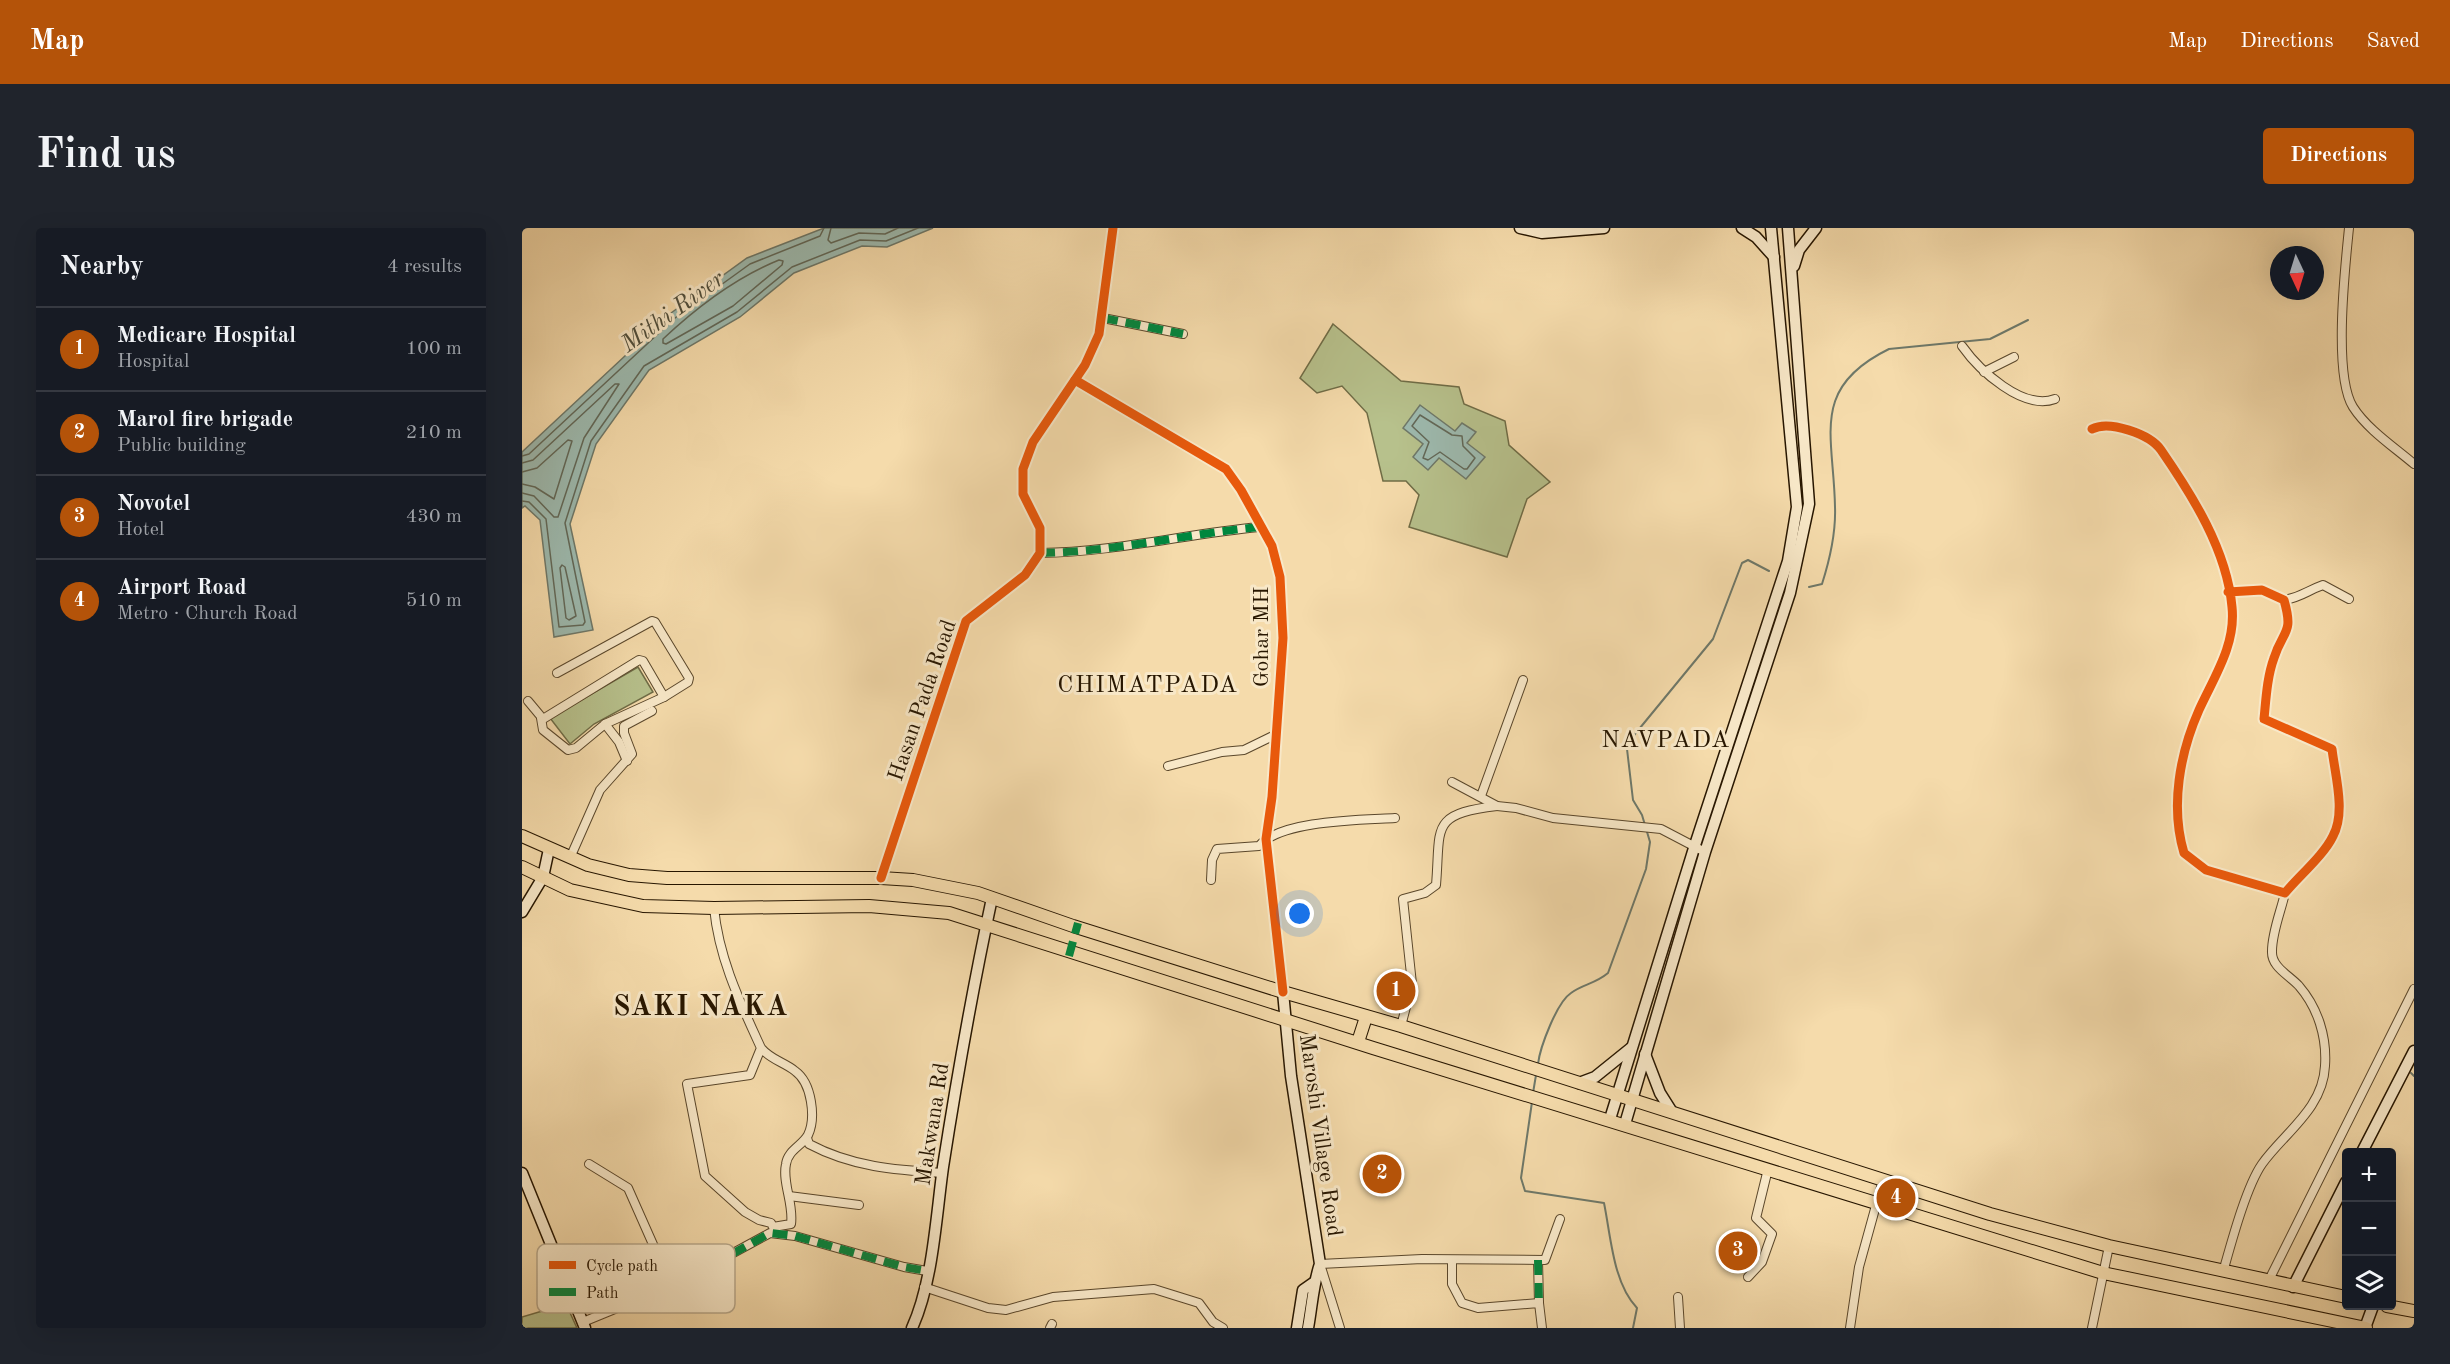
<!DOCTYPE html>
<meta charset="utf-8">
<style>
:root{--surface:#171b24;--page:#20242c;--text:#f1f3f6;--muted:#9ea1a6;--line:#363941;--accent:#b45309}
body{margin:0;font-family:"Old Standard TT",serif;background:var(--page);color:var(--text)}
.controls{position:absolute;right:18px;bottom:18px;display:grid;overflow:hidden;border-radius:6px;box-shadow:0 6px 24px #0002}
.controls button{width:54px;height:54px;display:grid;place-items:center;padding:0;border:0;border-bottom:2px solid var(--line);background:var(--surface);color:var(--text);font:30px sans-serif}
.compass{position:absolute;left:1748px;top:18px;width:54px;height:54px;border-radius:50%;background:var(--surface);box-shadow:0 6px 24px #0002;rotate:176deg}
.you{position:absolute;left:778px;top:686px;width:21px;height:21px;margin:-15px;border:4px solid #fff;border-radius:50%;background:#1a73e8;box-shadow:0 0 0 9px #1a73e833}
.badge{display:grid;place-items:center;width:39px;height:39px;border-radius:50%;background:var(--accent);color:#fff;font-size:20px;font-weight:700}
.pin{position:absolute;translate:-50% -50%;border:3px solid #fff;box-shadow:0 2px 6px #0006}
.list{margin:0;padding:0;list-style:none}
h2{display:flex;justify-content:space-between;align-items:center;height:78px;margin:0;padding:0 24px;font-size:26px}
h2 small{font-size:20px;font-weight:400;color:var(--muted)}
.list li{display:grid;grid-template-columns:39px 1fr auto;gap:18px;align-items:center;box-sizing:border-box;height:84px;padding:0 24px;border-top:2px solid var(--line)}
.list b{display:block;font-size:22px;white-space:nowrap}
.list p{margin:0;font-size:20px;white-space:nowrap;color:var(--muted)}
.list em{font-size:20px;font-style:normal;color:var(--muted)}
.icon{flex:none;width:33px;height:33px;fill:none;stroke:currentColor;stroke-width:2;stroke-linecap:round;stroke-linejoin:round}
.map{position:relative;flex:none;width:1892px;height:1100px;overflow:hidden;border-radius:6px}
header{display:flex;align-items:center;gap:36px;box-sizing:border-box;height:84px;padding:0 30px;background:var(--accent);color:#fff}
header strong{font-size:28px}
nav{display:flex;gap:33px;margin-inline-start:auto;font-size:21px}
.intro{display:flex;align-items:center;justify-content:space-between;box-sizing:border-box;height:144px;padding:0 36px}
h1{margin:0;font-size:42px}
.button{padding:15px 27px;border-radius:6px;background:var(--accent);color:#fff;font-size:21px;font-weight:700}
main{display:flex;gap:36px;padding:0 36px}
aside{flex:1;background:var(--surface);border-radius:6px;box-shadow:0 6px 24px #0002}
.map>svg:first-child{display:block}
</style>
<header>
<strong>Map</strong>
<nav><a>Map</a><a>Directions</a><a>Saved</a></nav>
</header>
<div class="intro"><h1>Find us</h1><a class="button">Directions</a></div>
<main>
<aside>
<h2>Nearby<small>4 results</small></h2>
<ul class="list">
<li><span class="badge">1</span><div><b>Medicare Hospital</b><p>Hospital</p></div><em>100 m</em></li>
<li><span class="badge">2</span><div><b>Marol fire brigade</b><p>Public building</p></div><em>210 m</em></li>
<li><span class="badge">3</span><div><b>Novotel</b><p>Hotel</p></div><em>430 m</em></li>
<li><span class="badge">4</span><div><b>Airport Road</b><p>Metro · Church Road</p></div><em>510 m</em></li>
</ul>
</aside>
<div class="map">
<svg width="1892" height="1100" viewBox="0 0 1892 1100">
<rect width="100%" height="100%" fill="#f5dbab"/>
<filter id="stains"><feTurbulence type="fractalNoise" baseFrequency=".00333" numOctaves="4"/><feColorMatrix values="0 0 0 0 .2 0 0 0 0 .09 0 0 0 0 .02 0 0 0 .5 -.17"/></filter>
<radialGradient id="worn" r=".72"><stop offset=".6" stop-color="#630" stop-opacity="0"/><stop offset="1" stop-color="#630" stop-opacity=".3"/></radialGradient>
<!-- green -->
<g fill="#b7c18c" stroke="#6f6c46" stroke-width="1.5">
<path d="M811,96L879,153L937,159L942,176L983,193L987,217L1028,254L1005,271L985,329L887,299L897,267L884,253H861L845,185L820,158L795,165L778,150Z"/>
<path d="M116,439L131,464L72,496L48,516L28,490Z"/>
<path d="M44,1076L55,1100H0V1089Z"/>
</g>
<!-- water -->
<g fill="#9dbaaf" stroke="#6e7869" stroke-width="1.5">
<path d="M302,0H411L365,19L340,18L272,45L218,89L127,142L74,216L48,296L71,402L32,409L18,292L3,278L0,280V224L149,85L225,30Z"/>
<path d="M898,177L933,203L940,195L954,204L945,215L963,229L944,251L917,230L906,242L891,229L901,216L881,200Z"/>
</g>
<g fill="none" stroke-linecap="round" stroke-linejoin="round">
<!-- shore -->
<g stroke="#626858" stroke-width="1.5">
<path d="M309,0L306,12L309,15L337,5L363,6L376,0"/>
<path d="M257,32L261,33L260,37L211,78L144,116L141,115V111C174,80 215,49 257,32Z"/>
<path d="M898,187L930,207L940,208L941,218L953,230L945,241H942L918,224L906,232L901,230L907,214L890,198Z"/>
<path d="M0,228L7,226L153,90L228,36L298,8L302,0"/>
<path d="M0,235L11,232L93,156H97L62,210L36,289H32L12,268L0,265"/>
<path d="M0,244L15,240L46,212L50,213L32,271L13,259L0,256"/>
<path d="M0,273L7,274L24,291L37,399L61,397L63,394L43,295L69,213L122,138L215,84L270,39L338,12L364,13L396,0"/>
<path d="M40,337L43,339L54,388L47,392L44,390L38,340Z"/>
</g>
<!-- stream -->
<g stroke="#6e7869" stroke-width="2">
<path d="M1287,359L1300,356C1308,331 1314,305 1313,279C1312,208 1287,160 1367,121L1468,111L1506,92"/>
<path d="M1016,836C1018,819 1035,774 1049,765C1061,756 1073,756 1086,745L1124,641L1128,614L1120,587L1111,572L1105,521L1113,506L1191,411L1220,335L1226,332L1247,343"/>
<path d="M1889,845L1892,848"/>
<path d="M1011,865L1014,847"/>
<path d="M1010,874L999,950L1003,963L1082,975C1089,1009 1091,1055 1115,1080L1111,1100"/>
</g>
<defs>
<g id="street">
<path d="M1827,0C1823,40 1811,147 1831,179C1845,201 1872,219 1892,236"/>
<path d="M581,90L661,106"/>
<path d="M1440,118C1457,142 1501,183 1533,171"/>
<path d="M1462,144L1492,129"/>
<path d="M553,152L704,241L719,262L750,318L758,349L761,410L750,569L744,611L761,764"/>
<path d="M1570,201C1587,192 1628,206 1639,222C1670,267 1705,322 1710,379C1714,417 1692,449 1677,482C1658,525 1648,578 1662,625L1684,642L1763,665C1777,648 1802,627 1811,608C1824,584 1813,547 1810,521L1742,491C1744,471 1745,449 1752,430C1761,401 1772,407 1762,372L1740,362L1706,364"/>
<path d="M518,325C592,324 664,306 737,299"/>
<path d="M1762,372C1780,369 1784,363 1801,357L1827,371"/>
<path d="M35,445L130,393L133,394L167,450L166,454L142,469L83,496"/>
<path d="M6,473L21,491L117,432L121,433L142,469"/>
<path d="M19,490L21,502L46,522L54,520L83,496L97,514L105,533"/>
<path d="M646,538L700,524L722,522L755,506"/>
<path d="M930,554L975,578L994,580L1031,590L1139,601L1183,624"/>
<path d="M959,568L1001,452"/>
<path d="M48,630L78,562L110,526L102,505V498L130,483"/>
<path d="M359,650L444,393L503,347L518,325V300L501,266V241L511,214L563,137L577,106L591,0"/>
<path d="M689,652L690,632L695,621L737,618C758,592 840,592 873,590"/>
<path d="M192,680C197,731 218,774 239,820C249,832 262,834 273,843C290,855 294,890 286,907C280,918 266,922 264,936C260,955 272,976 269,996L251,999L249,995L237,992L223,984L183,948L165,856L228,847L239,820"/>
<path d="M879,798L890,756L881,671L903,665L914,657C919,599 907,586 975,578"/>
<path d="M285,910L287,916C330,939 373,942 421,945"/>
<path d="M67,936L106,960L149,1057"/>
<path d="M267,968L337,977"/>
<path d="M930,1032V1056L940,1075L956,1080L1017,1075L1020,1100"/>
<path d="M1016,1032L1017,1075"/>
<path d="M1701,1044C1709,1016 1724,959 1740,936C1762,905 1801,881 1803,838C1805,809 1796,780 1777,758C1767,747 1749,739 1750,723C1750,704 1759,683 1763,665"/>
<path d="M1226,1049L1240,1034L1250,1006L1234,990L1246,941"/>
<path d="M1746,1054L1892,761"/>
<path d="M402,1059L466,1080L484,1082L531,1069L632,1061L677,1075L691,1094L701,1100"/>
<path d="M1156,1069L1158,1100"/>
<path d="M61,1094L156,1055L248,1005L273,1008L382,1039L405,1043"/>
<path d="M528,1100L530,1096"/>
<path d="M818,1100L798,1036L900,1031L1023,1032L1038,991"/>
<path d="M1328,1100L1337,1039L1361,952"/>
<path d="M1570,1100L1587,1018"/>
</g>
<g id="secondary">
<path d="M998,0L1020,5L1082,0"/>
<path d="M1220,0L1234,9L1252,29"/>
<path d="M1272,38L1277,22L1294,0"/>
<path d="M0,684L21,649L27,621"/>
<path d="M761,764L769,848L798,1036C791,1056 790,1078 786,1100"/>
<path d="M1123,826L1138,865L1150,884"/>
<path d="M1057,855L1073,849L1109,820"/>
<path d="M1088,891L1173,617L1266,333L1275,279L1249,0"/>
<path d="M1103,896L1183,624L1268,365L1287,276L1266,0"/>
<path d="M1840,924L1892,823"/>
<path d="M0,945L63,1100"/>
<path d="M1771,1059L1824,954"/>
<path d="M390,1100C411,1054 414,989 421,939C435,849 451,759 470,670"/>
<path d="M775,1100L781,1062L791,1055"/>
<path d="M1843,1100L1851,1078"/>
</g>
<g id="primary">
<path d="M0,608L66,637L107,647L145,650H359L391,652L456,665L551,698L761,764L879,798L1468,986L1587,1018L1824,1069"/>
<path d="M0,639L48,662L121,678L192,680L347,678L427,685L851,820L1581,1045L1844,1100"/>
<path d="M836,814L844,789"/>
<path d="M1865,1078L1892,1083"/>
</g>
</defs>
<!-- street casing -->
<use href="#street" stroke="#5a472b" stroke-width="10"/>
<!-- secondary casing -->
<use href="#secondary" stroke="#271600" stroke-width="13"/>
<!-- primary casing -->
<use href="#primary" stroke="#271600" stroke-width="14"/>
<!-- street -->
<use href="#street" stroke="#f8e8c8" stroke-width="8"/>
<!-- secondary -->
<use href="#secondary" stroke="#f8e8c8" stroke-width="10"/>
<!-- primary -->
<use href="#primary" stroke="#f5dbab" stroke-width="12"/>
<!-- quiet -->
<g stroke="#00873e" stroke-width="8" stroke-dasharray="15 8" stroke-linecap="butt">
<path d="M581,90L661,106"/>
<path d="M518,325C592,324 664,306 737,299"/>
<path d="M547,728L556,695"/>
<path d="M210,1026L248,1005L273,1008L382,1039L405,1043"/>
<path d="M1016,1032L1017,1075"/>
</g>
<defs>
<g id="cycleway">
<path d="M553,152L704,241L719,262L750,318L758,349L761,410L750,569L744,611L761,764"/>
<path d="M1570,201C1587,192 1628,206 1639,222C1670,267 1705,322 1710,379C1714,417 1692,449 1677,482C1658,525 1648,578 1662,625L1684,642L1763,665C1777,648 1802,627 1811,608C1824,584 1813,547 1810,521L1742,491C1744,471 1745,449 1752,430C1761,401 1772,407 1762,372L1740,362L1706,364"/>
<path d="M359,650L444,393L503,347L518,325V300L501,266V241L511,214L563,137L577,106L591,0"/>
</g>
</defs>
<!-- cycleway casing -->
<use href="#cycleway" stroke="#f8e8c8" stroke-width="13"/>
<!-- cycleway -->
<use href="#cycleway" stroke="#e8590c" stroke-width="9"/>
</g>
<g text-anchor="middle" stroke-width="6" stroke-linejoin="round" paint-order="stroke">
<!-- street labels -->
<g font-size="22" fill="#271600" stroke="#f8e8c8">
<text transform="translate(738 409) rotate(-90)" y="8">Gohar MH</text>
<text transform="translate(399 472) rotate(-71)" y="8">Hasan Pada Road</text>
<text transform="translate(409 896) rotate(-81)" y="8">Makwana Rd</text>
<text transform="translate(800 907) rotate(82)" y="8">Maroshi Village Road</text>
</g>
<!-- water labels -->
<g font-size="24" font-style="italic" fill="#504f3d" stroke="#f8e8c8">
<text transform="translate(150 83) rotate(-36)" y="8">Mithi River</text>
</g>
<!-- neighbourhood labels -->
<g font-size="24" letter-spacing="1.5" fill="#271600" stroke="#f8e8c8">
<text x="626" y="464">CHIMATPADA</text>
<text x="1144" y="519">NAVPADA</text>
</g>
<!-- district labels -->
<g font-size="28" font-weight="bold" letter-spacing="1.5" fill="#271600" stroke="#f8e8c8">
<text x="179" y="787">SAKI NAKA</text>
</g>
</g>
<!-- legend -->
<rect x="15" y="1016" width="198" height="69" rx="9" fill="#f8e8c8" stroke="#b9a98c" stroke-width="1.5"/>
<rect x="27" y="1033" width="27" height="8" fill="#e8590c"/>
<rect x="27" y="1060" width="27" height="8" fill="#00873e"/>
<g font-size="16" fill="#271600">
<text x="64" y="1043">Cycle path</text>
<text x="64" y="1070">Path</text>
</g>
<rect width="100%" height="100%" filter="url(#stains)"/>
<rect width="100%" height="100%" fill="url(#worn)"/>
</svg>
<div class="controls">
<button>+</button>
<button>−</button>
<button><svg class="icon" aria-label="layers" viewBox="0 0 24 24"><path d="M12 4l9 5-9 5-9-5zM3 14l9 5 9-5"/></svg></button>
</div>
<svg class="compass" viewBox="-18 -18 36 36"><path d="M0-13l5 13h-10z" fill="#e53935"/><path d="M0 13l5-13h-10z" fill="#9ea1a6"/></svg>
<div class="you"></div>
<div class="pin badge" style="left:874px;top:763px">1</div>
<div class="pin badge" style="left:860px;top:946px">2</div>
<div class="pin badge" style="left:1216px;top:1023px">3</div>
<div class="pin badge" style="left:1374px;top:970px">4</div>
</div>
</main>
